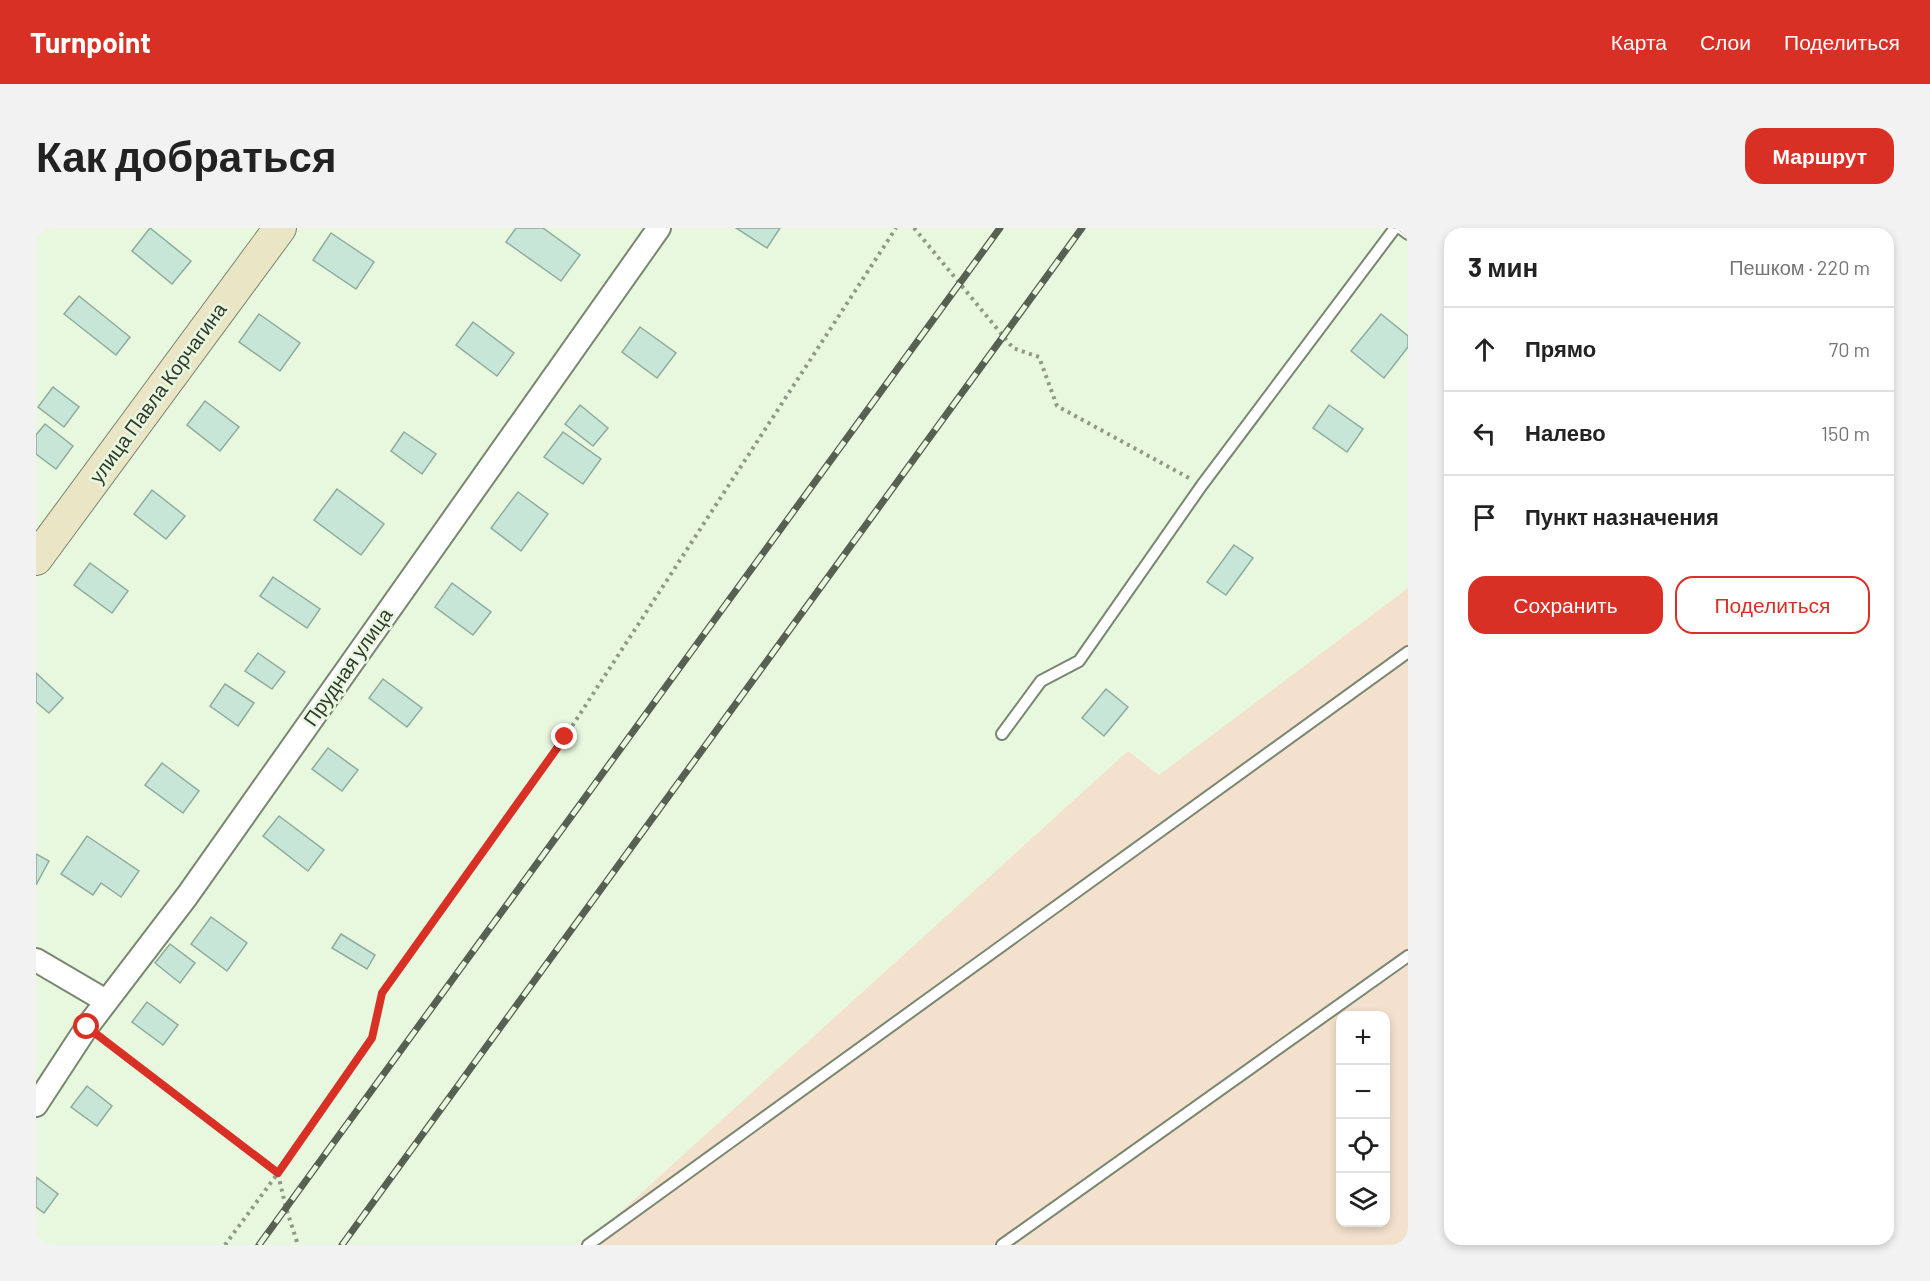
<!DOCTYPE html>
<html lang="ru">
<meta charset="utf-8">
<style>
:root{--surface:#fff;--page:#f2f2f2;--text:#222;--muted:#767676;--line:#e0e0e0;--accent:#d93025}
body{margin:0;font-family:Barlow,sans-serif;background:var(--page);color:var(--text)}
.controls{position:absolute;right:18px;bottom:18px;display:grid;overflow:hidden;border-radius:12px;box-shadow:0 3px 9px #0003}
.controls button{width:54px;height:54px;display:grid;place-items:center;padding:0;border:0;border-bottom:2px solid var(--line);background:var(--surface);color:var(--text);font:30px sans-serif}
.stop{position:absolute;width:18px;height:18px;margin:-14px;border:4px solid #d93025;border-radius:50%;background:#fff}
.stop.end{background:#d93025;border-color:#fff;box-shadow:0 2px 6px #0008}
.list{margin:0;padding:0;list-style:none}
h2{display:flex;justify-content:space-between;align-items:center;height:78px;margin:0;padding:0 24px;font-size:26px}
h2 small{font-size:20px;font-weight:400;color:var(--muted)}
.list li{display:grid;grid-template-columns:39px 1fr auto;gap:18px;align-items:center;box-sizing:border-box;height:84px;padding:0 24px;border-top:2px solid var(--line)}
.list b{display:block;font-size:22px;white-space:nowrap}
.list em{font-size:20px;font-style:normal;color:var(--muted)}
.actions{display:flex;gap:12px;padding:18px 24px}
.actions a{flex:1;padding:14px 0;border:2px solid var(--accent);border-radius:18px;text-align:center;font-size:21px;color:var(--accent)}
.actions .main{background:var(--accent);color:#fff}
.icon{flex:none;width:33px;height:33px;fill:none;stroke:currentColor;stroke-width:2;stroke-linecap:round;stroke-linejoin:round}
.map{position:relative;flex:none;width:1372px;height:1017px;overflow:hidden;border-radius:18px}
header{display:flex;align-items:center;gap:36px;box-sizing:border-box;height:84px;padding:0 30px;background:var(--accent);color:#fff}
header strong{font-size:28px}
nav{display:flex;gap:33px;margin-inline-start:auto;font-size:21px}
.intro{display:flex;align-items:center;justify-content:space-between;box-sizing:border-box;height:144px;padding:0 36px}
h1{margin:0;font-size:42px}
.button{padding:15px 27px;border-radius:18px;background:var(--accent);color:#fff;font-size:21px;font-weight:700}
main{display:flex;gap:36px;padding:0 36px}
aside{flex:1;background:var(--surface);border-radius:18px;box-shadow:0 3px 9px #0003}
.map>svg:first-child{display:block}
</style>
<header>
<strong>Turnpoint</strong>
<nav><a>Карта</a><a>Слои</a><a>Поделиться</a></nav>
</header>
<div class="intro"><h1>Как добраться</h1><a class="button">Маршрут</a></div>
<main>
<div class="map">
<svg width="1372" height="1017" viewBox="0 0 1372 1017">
<rect width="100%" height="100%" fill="#e8f8df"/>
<!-- green -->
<path fill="#f3e1cd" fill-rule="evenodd" d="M1372,360V1017H548L1092,523L1123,547ZM1304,788H1350V994H1304Z"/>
<!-- building -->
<g fill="#c7e6d7" stroke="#8eac9e" stroke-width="1.5">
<path d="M114,0L155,33L136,56L96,23Z"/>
<path d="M480,0H507L544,27L525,53L470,14Z"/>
<path d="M700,0H744L731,20Z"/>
<path d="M295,5L338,34L320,61L277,32Z"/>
<path d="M43,68L94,109L80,127L28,86Z"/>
<path d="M223,86L264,115L244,143L203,114Z"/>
<path d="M1345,86L1372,108V119L1348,150L1315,123Z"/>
<path d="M437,94L478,125L461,148L420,117Z"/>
<path d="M604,99L640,125L621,150L586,124Z"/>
<path d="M17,159L43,179L28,199L2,179Z"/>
<path d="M169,173L203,199L184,223L151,197Z"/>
<path d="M544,177L572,200L557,218L529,196Z"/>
<path d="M1293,177L1327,201L1311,224L1277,200Z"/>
<path d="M9,196L37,218L20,241L0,226V207Z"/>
<path d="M368,204L400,226L386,246L355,223Z"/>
<path d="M527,204L565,231L547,256L508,229Z"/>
<path d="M301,261L348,296L325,327L278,292Z"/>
<path d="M116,262L149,288L130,311L98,286Z"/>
<path d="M482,264L512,286L485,323L455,300Z"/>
<path d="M1198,317L1217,330L1190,367L1171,354Z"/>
<path d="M54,335L92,363L76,385L38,357Z"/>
<path d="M237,349L284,381L271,400L224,368Z"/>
<path d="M416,355L455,384L437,407L399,379Z"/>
<path d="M222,425L249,444L236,461L209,443Z"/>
<path d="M0,445L27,470L13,485L0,474Z"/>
<path d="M347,451L386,480L371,499L333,470Z"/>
<path d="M189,456L218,475L202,498L174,478Z"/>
<path d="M1070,461L1092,479L1068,508L1046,490Z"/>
<path d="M292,520L322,542L306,563L276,541Z"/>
<path d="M126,535L163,563L147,585L109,557Z"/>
<path d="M243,588L288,622L272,643L227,608Z"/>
<path d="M51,608L103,643L85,669L65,655L57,667L25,646Z"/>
<path d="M0,626L13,633L0,657Z"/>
<path d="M175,689L211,715L191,743L155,716Z"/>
<path d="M305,706L339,727L331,741L296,720Z"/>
<path d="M134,716L159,735L144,755L119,735Z"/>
<path d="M111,774L142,797L127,817L96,794Z"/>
<path d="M51,858L76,878L61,898L35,879Z"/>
<path d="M0,949L22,966L8,985L0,979Z"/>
</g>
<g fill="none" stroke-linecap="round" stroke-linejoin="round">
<defs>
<g id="service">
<path d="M1364,0L1372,6"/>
<path d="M966,506L1005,453L1043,433L1166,257L1359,0"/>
<path d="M552,1017L1372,424"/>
<path d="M966,1017L1372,728"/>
</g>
<g id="minor">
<path d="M0,732L70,773"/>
<path d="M0,877L51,799L151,668L623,0"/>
</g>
<path id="secondary" d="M0,331L244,0"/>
</defs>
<!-- service casing -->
<use href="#service" stroke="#798770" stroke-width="14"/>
<!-- minor casing -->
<use href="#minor" stroke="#798770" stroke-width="26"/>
<!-- secondary casing -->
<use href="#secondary" stroke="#798770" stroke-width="34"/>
<!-- path -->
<g stroke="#8e9987" stroke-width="4" stroke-dasharray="3 4.5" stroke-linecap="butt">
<path d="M878,0L977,120L1003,129L1021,178L1153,250"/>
<path d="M68,812L242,945L336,810L346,765L529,509L860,0"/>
<path d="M242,946L250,980L262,1017"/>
<path d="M189,1017L242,945"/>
</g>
<!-- service -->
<use href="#service" stroke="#fff" stroke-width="10"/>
<!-- minor -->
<use href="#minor" stroke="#fff" stroke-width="22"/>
<!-- secondary -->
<use href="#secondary" stroke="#e9e5c5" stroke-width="32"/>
<defs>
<g id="rail">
<path d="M223,1017L964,0"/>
<path d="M306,1017L1046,0"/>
</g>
</defs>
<!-- rail casing -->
<use href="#rail" stroke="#586053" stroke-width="7"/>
<!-- rail -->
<use href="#rail" stroke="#e8f8df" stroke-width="4.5" stroke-dasharray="14" stroke-linecap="butt"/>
</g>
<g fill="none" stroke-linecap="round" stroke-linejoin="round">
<!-- route -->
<path stroke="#d93025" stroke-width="8" d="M51,799L242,945L336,810L346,765L529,509"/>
</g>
<g text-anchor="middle" stroke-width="5" stroke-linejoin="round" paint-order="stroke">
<!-- street labels -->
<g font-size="20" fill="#33392f" stroke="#e8f8df">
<text transform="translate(122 165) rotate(-54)" y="7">улица Павла Корчагина</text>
<text transform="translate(312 439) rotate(-55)" y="7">Прудная улица</text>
</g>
</g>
</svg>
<div class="controls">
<button>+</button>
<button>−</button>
<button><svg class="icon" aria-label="locate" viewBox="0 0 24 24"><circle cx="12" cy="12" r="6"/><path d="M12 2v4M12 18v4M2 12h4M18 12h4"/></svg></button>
<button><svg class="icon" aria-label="layers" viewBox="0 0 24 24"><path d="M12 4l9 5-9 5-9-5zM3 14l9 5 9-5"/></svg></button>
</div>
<div class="stop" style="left:51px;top:799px"></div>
<div class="stop end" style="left:529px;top:509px"></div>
</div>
<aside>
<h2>3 мин<small>Пешком · 220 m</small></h2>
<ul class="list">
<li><svg class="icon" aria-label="ahead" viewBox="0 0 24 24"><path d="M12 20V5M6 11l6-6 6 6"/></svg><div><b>Прямо</b></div><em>70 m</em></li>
<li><svg class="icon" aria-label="left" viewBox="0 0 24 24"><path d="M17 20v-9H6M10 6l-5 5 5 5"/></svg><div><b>Налево</b></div><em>150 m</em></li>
<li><svg class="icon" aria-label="arrive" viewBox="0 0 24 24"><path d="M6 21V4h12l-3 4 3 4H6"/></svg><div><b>Пункт назначения</b></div></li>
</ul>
<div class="actions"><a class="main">Сохранить</a><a>Поделиться</a></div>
</aside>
</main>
